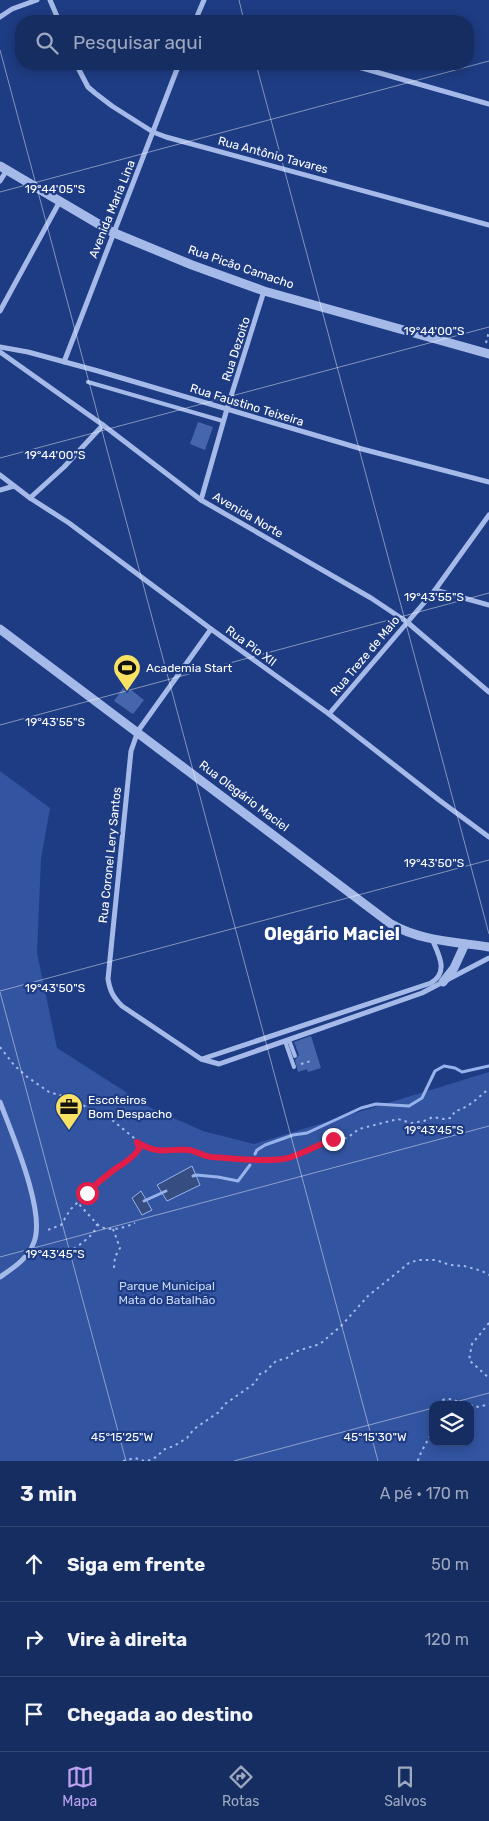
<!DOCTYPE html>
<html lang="pt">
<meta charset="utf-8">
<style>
:root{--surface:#162d62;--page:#1f3568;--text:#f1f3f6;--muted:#9ea8be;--line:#354977;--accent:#bca0f2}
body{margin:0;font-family:Rubik,sans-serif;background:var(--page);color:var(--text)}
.controls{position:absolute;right:15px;bottom:15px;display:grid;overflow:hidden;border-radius:10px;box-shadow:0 2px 12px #0003}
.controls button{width:45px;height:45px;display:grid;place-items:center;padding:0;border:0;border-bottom:1px solid var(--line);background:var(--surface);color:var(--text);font:25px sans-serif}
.stop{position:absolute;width:15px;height:15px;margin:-11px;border:4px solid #e11d48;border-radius:50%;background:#fff}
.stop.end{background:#e11d48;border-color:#fff;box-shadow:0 1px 5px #0008}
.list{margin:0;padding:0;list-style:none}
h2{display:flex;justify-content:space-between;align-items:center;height:65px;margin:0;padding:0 20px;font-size:21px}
h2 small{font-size:16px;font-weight:400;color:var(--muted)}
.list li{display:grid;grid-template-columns:32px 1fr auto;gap:15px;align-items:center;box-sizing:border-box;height:75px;padding:0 20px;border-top:1px solid var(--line)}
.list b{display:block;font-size:19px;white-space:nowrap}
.list em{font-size:16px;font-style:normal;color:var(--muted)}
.icon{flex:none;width:28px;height:28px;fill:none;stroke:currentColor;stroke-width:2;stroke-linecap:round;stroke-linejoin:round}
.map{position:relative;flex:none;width:489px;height:1461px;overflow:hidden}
.search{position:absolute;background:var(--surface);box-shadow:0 2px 12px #0003;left:15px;right:15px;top:15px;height:55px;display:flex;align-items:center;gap:12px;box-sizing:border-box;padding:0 18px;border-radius:20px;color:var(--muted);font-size:19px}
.sheet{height:290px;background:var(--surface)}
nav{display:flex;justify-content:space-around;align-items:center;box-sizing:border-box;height:70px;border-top:1px solid var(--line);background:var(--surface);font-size:14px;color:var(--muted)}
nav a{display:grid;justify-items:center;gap:2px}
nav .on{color:var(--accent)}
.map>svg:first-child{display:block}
</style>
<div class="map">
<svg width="489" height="1461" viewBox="0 0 489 1461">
<rect width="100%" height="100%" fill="#1e3c83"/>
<!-- green -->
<path fill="#3254a1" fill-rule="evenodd" d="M0,771L50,808L41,859L37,953L57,1048L151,1108L203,1131L254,1144L489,1072V1461H0ZM433,1405H470V1442H433Z"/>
<!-- water -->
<g fill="#364d81" stroke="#98b3eb">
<path d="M192,1166L200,1185L167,1201L157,1185Z"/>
<path d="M141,1191L152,1210L142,1215L132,1198Z"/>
</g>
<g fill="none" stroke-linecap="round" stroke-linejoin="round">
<!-- stream -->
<g stroke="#98b3eb" stroke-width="3">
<path d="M255,1154L257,1150L265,1145L293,1135L307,1133L361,1108L376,1104L409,1106L422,1098L435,1071L444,1066L455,1068L462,1072L489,1066"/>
<path d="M193,1176L196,1175L218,1177L238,1181L250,1165"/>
<path d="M144,1201L166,1191"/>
</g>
</g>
<!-- building -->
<g fill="#4666ac">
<path d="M198,422L213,427L205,450L190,444Z"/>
<path d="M125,685L144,700L133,714L114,701Z"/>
<path d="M311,1036L321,1068L308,1072L307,1069L298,1072L295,1060L299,1055L294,1042Z"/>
</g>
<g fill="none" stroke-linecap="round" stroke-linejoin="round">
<!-- path -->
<g stroke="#a5bae9" stroke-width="2" stroke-dasharray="2.5 4" stroke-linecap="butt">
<path d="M486,343L489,331"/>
<path d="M0,1047L14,1065L26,1076L49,1092L66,1097L111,1119L134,1138L139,1145V1149L136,1153L121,1167L113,1170L97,1183L70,1210L61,1225L45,1231"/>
<path d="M301,1064L311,1061"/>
<path d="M137,1142L158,1151L189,1150L209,1157L218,1156L242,1160L284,1159L333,1139L347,1138L359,1129L398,1119L411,1123L424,1121L433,1117L444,1119L451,1118L455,1111C469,1108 478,1097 489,1089"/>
<path d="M97,1224C107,1233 124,1228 135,1223"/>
<path d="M113,1229L120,1248L115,1257L114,1268"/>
<path d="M37,1253C40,1255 45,1257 49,1257C62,1258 96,1238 97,1224L77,1202"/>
<path d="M489,1323L472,1344L469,1360L489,1378"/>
<path d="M438,1405C445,1393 457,1402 468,1405"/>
<path d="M470,1405L479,1407L489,1404"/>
<path d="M123,1461L135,1458L144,1461"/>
<path d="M148,1461L156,1457L165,1449L174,1446L187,1438L194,1429L219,1412L225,1404L255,1383L260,1374L265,1372L276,1361L287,1358L294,1352L320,1344L341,1326L368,1296L409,1263L418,1260H436L450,1265L464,1266L482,1271L489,1275"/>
<path d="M418,1461C421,1448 432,1438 433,1425"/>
</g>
<!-- service -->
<g stroke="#a5bae9" stroke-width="4">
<path d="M88,382L223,421"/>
<path d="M289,1040L295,1056"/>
<path d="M285,1041L294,1067"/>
</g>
<!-- minor -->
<g stroke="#a5bae9" stroke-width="5">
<path d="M50,0L59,21"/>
<path d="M0,17L12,9L37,0"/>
<path d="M195,21L204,0"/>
<path d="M76,64L88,87L95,93L112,106L153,132L166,137L489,225"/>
<path d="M348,64L489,104"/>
<path d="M0,181L7,170"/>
<path d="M0,311L60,201"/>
<path d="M0,347L28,352L98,371L362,449L489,482"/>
<path d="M0,352L103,425L201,500L371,598L407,622L489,692"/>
<path d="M64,362L179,64"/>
<path d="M0,475L30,498L69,523L211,629L329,714L439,800L489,837"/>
<path d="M0,490L14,486"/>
<path d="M30,498L64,467L103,425"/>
<path d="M201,500L227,409L264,291"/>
<path d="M435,590L489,605"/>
<path d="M211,629L138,731L131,751L108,979C110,991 113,997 122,1006L201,1059L219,1064L422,993L489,958"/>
<path d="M329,714L435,590L489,515"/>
<path d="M202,1059L431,983C449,972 439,955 432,939"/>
<path d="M0,1102C12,1134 46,1212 34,1242C28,1259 13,1268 0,1277"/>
</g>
<!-- tertiary -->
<g stroke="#a5bae9" stroke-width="9">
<path d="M0,166L112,232L192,265L264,291L489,354"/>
<path d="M0,629L391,924C420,941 457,942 489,947"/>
<path d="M443,982L454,968L465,944"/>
</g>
</g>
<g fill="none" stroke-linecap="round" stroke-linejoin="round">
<!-- route -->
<path stroke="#e11d48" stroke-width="6" d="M87,1193C95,1185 103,1178 111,1172C120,1165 132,1160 139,1149L137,1142C160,1156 166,1148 189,1150C196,1151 203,1156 211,1157C234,1158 259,1162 283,1159C295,1158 320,1144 333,1139"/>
</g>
<!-- ticks -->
<path fill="none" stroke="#fff" stroke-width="1" stroke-opacity="0.45" d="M239,0L244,21M0,50L378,1461M256,64L489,934M0,192L489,61M0,458L489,327M0,725L489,593M0,991L489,860M0,992L126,1461M0,1257L489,1126M444,1405L489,1393M234,1461L433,1408"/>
<!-- icons -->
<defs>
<symbol id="stadium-pin" viewBox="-11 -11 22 30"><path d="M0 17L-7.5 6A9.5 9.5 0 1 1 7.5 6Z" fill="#f8e264" stroke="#1e3c83"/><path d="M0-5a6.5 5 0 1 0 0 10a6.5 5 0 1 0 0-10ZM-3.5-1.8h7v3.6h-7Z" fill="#111"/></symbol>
<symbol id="office-pin" viewBox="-11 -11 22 30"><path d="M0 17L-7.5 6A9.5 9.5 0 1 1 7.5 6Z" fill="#f8e264" stroke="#1e3c83"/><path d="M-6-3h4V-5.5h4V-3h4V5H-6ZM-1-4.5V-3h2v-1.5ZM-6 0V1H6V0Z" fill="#111"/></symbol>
</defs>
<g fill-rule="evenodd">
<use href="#stadium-pin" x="111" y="652" width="32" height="43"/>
<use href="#office-pin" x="53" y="1091" width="32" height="43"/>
</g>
<g text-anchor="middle" stroke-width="4.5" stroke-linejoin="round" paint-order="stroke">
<!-- street labels -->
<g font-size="12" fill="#fff" stroke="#1e3c83">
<text transform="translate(273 155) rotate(15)" y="4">Rua Antônio Tavares</text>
<text transform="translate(112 209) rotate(-68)" y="4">Avenida Maria Lina</text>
<text transform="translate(241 267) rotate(19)" y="4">Rua Picão Camacho</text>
<text transform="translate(236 349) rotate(-72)" y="4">Rua Dezoito</text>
<text transform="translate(247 405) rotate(17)" y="4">Rua Faustino Teixeira</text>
<text transform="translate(248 515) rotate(30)" y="4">Avenida Norte</text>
<text transform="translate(251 646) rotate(36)" y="4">Rua Pio XII</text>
<text transform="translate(365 656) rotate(-50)" y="4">Rua Treze de Maio</text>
<text transform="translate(244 796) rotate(37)" y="4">Rua Olegário Maciel</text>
<text transform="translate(110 855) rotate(-84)" y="4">Rua Coronel Lery Santos</text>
</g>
<!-- poi labels -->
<g font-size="12" fill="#fff" stroke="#1e3c83" text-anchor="start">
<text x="146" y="672">Academia Start</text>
<text x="88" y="1104">Escoteiros<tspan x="88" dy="14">Bom Despacho</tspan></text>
</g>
<!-- park labels -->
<g font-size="12" fill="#c9d8f7" stroke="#1e3c83">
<text x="167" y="1290">Parque Municipal<tspan x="167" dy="14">Mata do Batalhão</tspan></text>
</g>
<!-- district labels -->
<g font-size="18" font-weight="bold" fill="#fff" stroke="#1e3c83">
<text x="332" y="940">Olegário Maciel</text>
</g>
</g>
<g font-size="12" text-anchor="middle" fill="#fff" stroke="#1e3c83" stroke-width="4.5" stroke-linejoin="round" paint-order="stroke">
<text x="55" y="193">19°44'05"S</text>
<text x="434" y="335">19°44'00"S</text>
<text x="55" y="459">19°44'00"S</text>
<text x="434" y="601">19°43'55"S</text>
<text x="55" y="726">19°43'55"S</text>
<text x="434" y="867">19°43'50"S</text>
<text x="55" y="992">19°43'50"S</text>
<text x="434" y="1134">19°43'45"S</text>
<text x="55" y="1258">19°43'45"S</text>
<text x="122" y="1441">45°15'25"W</text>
<text x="375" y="1441">45°15'30"W</text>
</g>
</svg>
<div class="controls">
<button><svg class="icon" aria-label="layers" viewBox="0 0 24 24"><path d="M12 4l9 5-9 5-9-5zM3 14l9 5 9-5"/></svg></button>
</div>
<div class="stop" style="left:87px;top:1193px"></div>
<div class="stop end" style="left:333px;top:1139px"></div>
<div class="search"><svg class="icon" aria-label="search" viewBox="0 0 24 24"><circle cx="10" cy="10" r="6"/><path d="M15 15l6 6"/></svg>Pesquisar aqui</div>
</div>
<section class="sheet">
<h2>3 min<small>A pé · 170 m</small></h2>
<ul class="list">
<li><svg class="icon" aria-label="ahead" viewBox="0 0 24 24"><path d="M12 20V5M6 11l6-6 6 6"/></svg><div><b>Siga em frente</b></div><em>50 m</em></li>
<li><svg class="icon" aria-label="right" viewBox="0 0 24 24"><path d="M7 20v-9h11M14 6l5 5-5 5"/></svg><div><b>Vire à direita</b></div><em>120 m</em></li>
<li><svg class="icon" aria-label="arrive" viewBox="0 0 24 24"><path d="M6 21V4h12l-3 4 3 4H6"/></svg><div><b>Chegada ao destino</b></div></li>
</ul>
</section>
<nav>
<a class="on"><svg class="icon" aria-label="map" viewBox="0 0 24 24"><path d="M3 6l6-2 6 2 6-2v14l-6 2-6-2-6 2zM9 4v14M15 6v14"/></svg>Mapa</a>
<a><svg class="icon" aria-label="directions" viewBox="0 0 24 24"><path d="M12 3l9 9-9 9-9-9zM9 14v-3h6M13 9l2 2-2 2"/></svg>Rotas</a>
<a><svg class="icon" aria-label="saved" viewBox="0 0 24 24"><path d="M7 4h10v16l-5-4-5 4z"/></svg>Salvos</a>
</nav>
